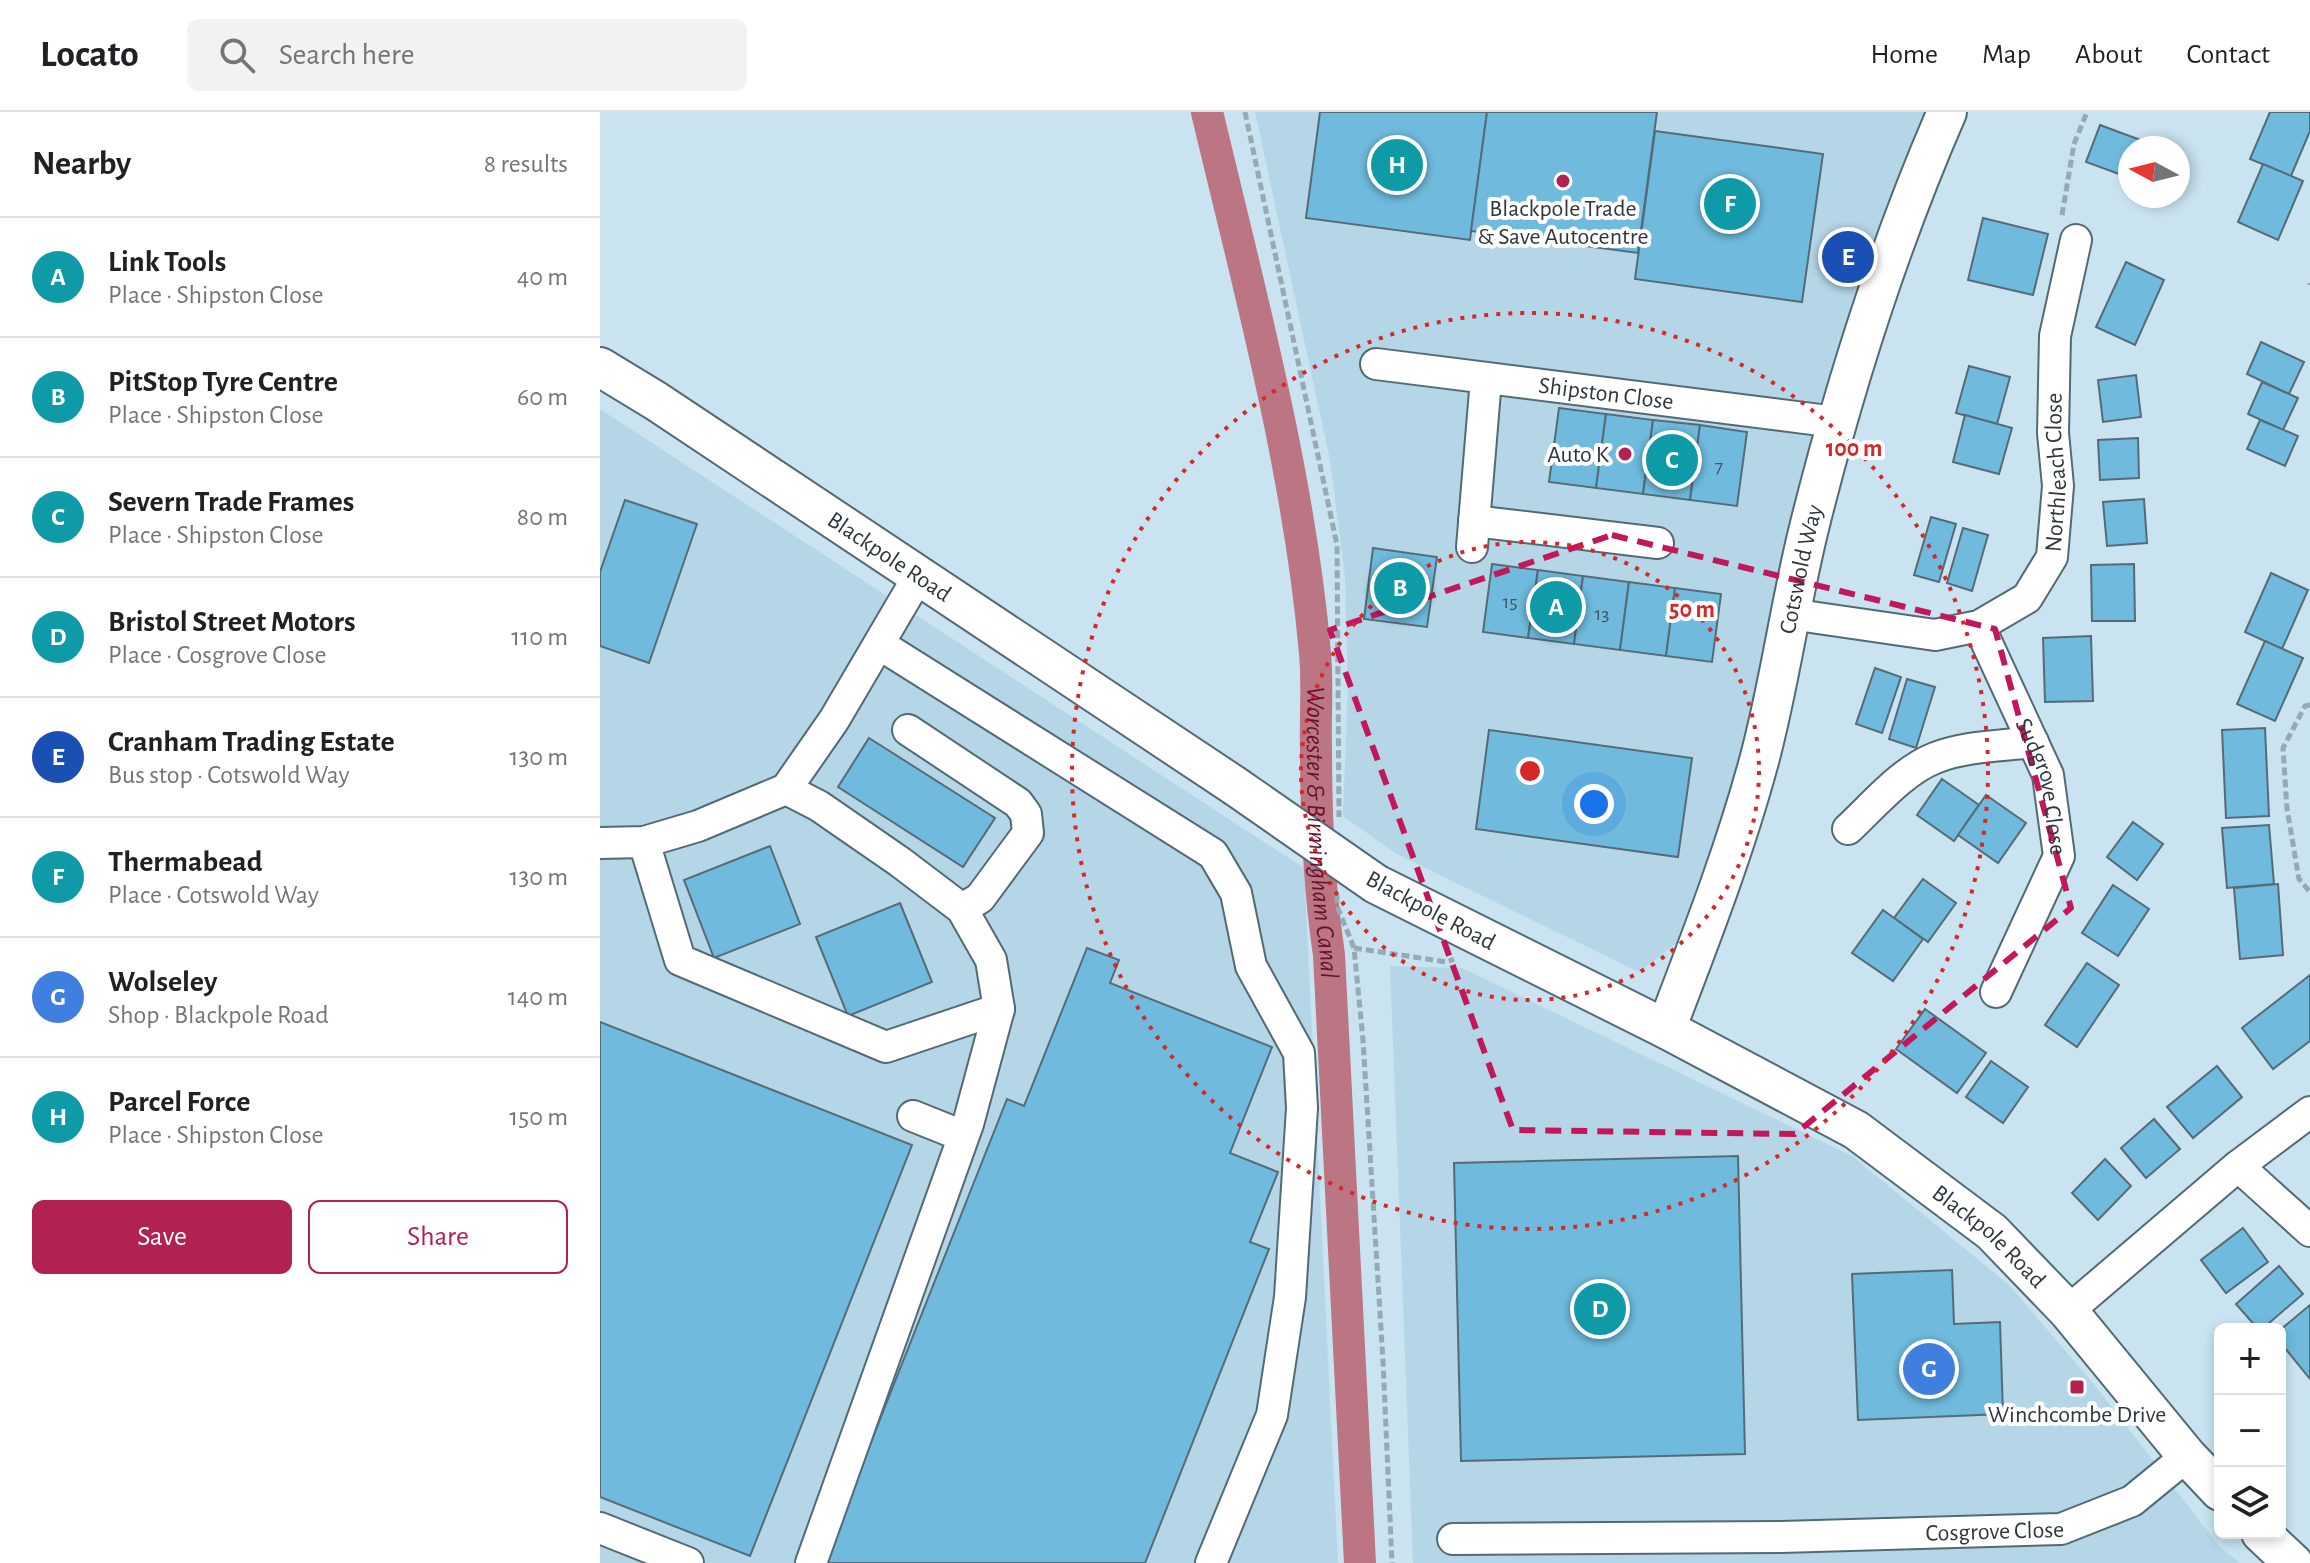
<!DOCTYPE html>
<meta charset="utf-8">
<style>
:root{--surface:#fff;--page:#f2f2f2;--text:#202124;--muted:#757577;--line:#e0e0e0;--accent:#b12152}
body{margin:0;font-family:"Alegreya Sans",sans-serif;background:var(--page);color:var(--text)}
.controls{position:absolute;right:24px;bottom:24px;display:grid;overflow:hidden;border-radius:12px;box-shadow:0 4px 12px #0003}
.controls button{width:72px;height:72px;display:grid;place-items:center;padding:0;border:0;border-bottom:2px solid var(--line);background:var(--surface);color:var(--text);font:40px sans-serif}
.compass{position:absolute;left:1518px;top:24px;width:72px;height:72px;border-radius:50%;background:var(--surface);box-shadow:0 4px 12px #0003;rotate:277deg}
.you{position:absolute;left:994px;top:692px;width:28px;height:28px;margin:-20px;border:6px solid #fff;border-radius:50%;background:#1a73e8;box-shadow:0 0 0 12px #1a73e833}
.badge{display:grid;place-items:center;width:52px;height:52px;border-radius:50%;background:var(--accent);color:#fff;font-size:26px;font-weight:700}
.pin{position:absolute;translate:-50% -50%;border:4px solid #fff;box-shadow:0 2px 8px #0006}
.list{margin:0;padding:0;list-style:none}
h2{display:flex;justify-content:space-between;align-items:center;height:104px;margin:0;padding:0 32px;font-size:34px}
h2 small{font-size:26px;font-weight:400;color:var(--muted)}
.list li{display:grid;grid-template-columns:52px 1fr auto;gap:24px;align-items:center;box-sizing:border-box;height:120px;padding:0 32px;border-top:2px solid var(--line)}
.list b{display:block;font-size:30px;white-space:nowrap}
.list p{margin:0;font-size:26px;white-space:nowrap;color:var(--muted)}
.list em{font-size:26px;font-style:normal;color:var(--muted)}
.actions{display:flex;gap:16px;padding:24px 32px}
.actions a{flex:1;padding:18px 0;border:2px solid var(--accent);border-radius:12px;text-align:center;font-size:28px;color:var(--accent)}
.actions .main{background:var(--accent);color:#fff}
.icon{flex:none;width:44px;height:44px;fill:none;stroke:currentColor;stroke-width:2;stroke-linecap:round;stroke-linejoin:round}
.map{position:relative;flex:none;width:1710px;height:1451px;overflow:hidden}
header{display:flex;align-items:center;gap:48px;box-sizing:border-box;height:112px;padding:0 40px;background:var(--surface);border-bottom:2px solid var(--line)}
header strong{font-size:38px}
nav{display:flex;gap:44px;margin-inline-start:auto;font-size:28px}
.search{width:560px;height:72px;background:var(--page);display:flex;align-items:center;gap:20px;box-sizing:border-box;padding:0 28px;border-radius:12px;color:var(--muted);font-size:30px}
main{display:flex}
aside{flex:1;background:var(--surface)}
.map>svg:first-child{display:block}
</style>
<header>
<strong>Locato</strong>
<div class="search"><svg class="icon" aria-label="search" viewBox="0 0 24 24"><circle cx="10" cy="10" r="6"/><path d="M15 15l6 6"/></svg>Search here</div>
<nav><a>Home</a><a>Map</a><a>About</a><a>Contact</a></nav>
</header>
<main>
<aside>
<h2>Nearby<small>8 results</small></h2>
<ul class="list">
<li><span class="badge" style="background:#0f9aa8">A</span><div><b>Link Tools</b><p>Place · Shipston Close</p></div><em>40 m</em></li>
<li><span class="badge" style="background:#0f9aa8">B</span><div><b>PitStop Tyre Centre</b><p>Place · Shipston Close</p></div><em>60 m</em></li>
<li><span class="badge" style="background:#0f9aa8">C</span><div><b>Severn Trade Frames</b><p>Place · Shipston Close</p></div><em>80 m</em></li>
<li><span class="badge" style="background:#0f9aa8">D</span><div><b>Bristol Street Motors</b><p>Place · Cosgrove Close</p></div><em>110 m</em></li>
<li><span class="badge" style="background:#1a4fb4">E</span><div><b>Cranham Trading Estate</b><p>Bus stop · Cotswold Way</p></div><em>130 m</em></li>
<li><span class="badge" style="background:#0f9aa8">F</span><div><b>Thermabead</b><p>Place · Cotswold Way</p></div><em>130 m</em></li>
<li><span class="badge" style="background:#3f7fe0">G</span><div><b>Wolseley</b><p>Shop · Blackpole Road</p></div><em>140 m</em></li>
<li><span class="badge" style="background:#0f9aa8">H</span><div><b>Parcel Force</b><p>Place · Shipston Close</p></div><em>150 m</em></li>
</ul>
<div class="actions"><a class="main">Save</a><a>Share</a></div>
</aside>
<div class="map">
<svg width="1710" height="1451" viewBox="0 0 1710 1451">
<rect width="100%" height="100%" fill="#c9e3f0"/>
<!-- built -->
<g fill="#b5d6e7">
<path d="M655,0H1326L1258,182L1228,273L1198,391L1154,610L1111,743L1079,829L1039,860L795,741L743,704L748,574L745,465L730,348Z"/>
<path d="M0,297L704,756L738,1451H0Z"/>
<path d="M790,854L862,856L1252,1044L1409,1173L1497,1276L1619,1434L1640,1451H813Z"/>
</g>
<g fill="none" stroke-linecap="round" stroke-linejoin="round">
<!-- canal -->
<path stroke="#bb7583" stroke-width="32" id="s1" d="M607,0C649,177 699,359 715,541C718,573 715,606 716,638C716,707 719,775 729,843L760,1451"/>
</g>
<!-- building -->
<g fill="#6fbadd" stroke="#556c78" stroke-width="2">
<path d="M720,0H887L870,128L706,106Z"/>
<path d="M887,0H1057L1038,141L871,119Z"/>
<path d="M1670,0H1710V19L1691,64L1650,47Z"/>
<path d="M1500,13L1562,36H1530V66L1486,50Z"/>
<path d="M1055,19L1223,42L1202,190L1035,167Z"/>
<path d="M1663,52L1703,69L1678,128L1638,110Z"/>
<path d="M1383,106L1448,122L1433,183L1368,168Z"/>
<path d="M1526,150L1564,168L1535,233L1496,215Z"/>
<path d="M1661,230L1704,250L1689,282L1647,262Z"/>
<path d="M1369,254L1410,265L1397,312L1356,301Z"/>
<path d="M1536,263L1541,305L1503,310L1498,268Z"/>
<path d="M1662,270L1698,286L1683,318L1648,302Z"/>
<path d="M959,296L1006,302L996,376L949,370Z"/>
<path d="M1006,302L1053,308L1043,382L996,376Z"/>
<path d="M1365,303L1412,316L1399,362L1353,350Z"/>
<path d="M1053,308L1100,313L1090,388L1043,382Z"/>
<path d="M1660,308L1698,324L1685,354L1647,337Z"/>
<path d="M1100,313L1147,320L1137,394L1090,388Z"/>
<path d="M1538,326L1539,366L1500,368L1498,328Z"/>
<path d="M1544,387L1547,431L1507,434L1503,390Z"/>
<path d="M25,388L97,412L49,551L0,534V460Z"/>
<path d="M1331,405L1356,412L1339,470L1314,463Z"/>
<path d="M1363,416L1388,423L1372,479L1347,471Z"/>
<path d="M773,436L837,445L827,515L764,507Z"/>
<path d="M892,452L938,458L928,526L883,520Z"/>
<path d="M1534,452L1535,509H1492L1491,453Z"/>
<path d="M938,458L983,464L974,532L928,526Z"/>
<path d="M1671,461L1708,478L1682,537L1645,520Z"/>
<path d="M983,464L1029,470L1020,538L974,532Z"/>
<path d="M1029,470L1075,476L1066,544L1020,538Z"/>
<path d="M1075,476L1121,482L1112,550L1066,544Z"/>
<path d="M1491,524L1493,589L1445,590L1443,526Z"/>
<path d="M1665,529L1703,546L1675,609L1637,592Z"/>
<path d="M1275,556L1301,565L1282,621L1256,612Z"/>
<path d="M1307,567L1335,575L1316,636L1289,627Z"/>
<path d="M1665,616L1669,704L1626,706L1622,618Z"/>
<path d="M889,618L1092,646L1078,745L876,717Z"/>
<path d="M269,626L395,706L363,755L238,675Z"/>
<path d="M1342,667L1379,693L1354,729L1317,703Z"/>
<path d="M1386,683L1426,711L1398,751L1358,723Z"/>
<path d="M1533,710L1563,732L1537,768L1507,745Z"/>
<path d="M1669,713L1674,772L1627,776L1622,716Z"/>
<path d="M170,734L200,812L114,846L84,768Z"/>
<path d="M1323,767L1356,791L1328,830L1294,806Z"/>
<path d="M1678,772L1683,843L1640,847L1634,776Z"/>
<path d="M1513,773L1549,797L1518,844L1482,821Z"/>
<path d="M300,791L332,870L248,904L216,825Z"/>
<path d="M1283,798L1323,827L1293,869L1252,841Z"/>
<path d="M487,836L519,848L510,871L672,935L630,1041L678,1060L650,1130L669,1137L545,1451H223L407,987L424,994Z"/>
<path d="M1487,851L1519,873L1477,935L1445,913Z"/>
<path d="M1710,863V929L1673,957L1642,916Z"/>
<path d="M1325,897L1386,941L1357,981L1296,937Z"/>
<path d="M0,910L312,1033L150,1444L0,1385Z"/>
<path d="M1391,949L1428,975L1403,1011L1366,985Z"/>
<path d="M1617,954L1642,985L1593,1026L1567,995Z"/>
<path d="M1554,1007L1580,1037L1546,1066L1521,1036Z"/>
<path d="M1138,1044L1145,1342L861,1349L854,1051Z"/>
<path d="M1505,1047L1531,1074L1498,1108L1472,1081Z"/>
<path d="M1643,1116L1668,1150L1626,1181L1601,1148Z"/>
<path d="M1679,1154L1703,1182L1662,1217H1658L1636,1192Z"/>
<path d="M1352,1158L1354,1212L1400,1210L1403,1302L1258,1308L1252,1162Z"/>
<path d="M1710,1193V1267L1680,1230V1218Z"/>
</g>
<g fill="none" stroke-linecap="round" stroke-linejoin="round">
<defs>
<g id="minor">
<path id="s2" d="M776,252L1236,310"/>
<path d="M874,409L1058,431"/>
<path d="M872,435L886,267"/>
<path id="s3" d="M1190,502L1335,523L1379,514L1427,486L1452,445L1458,374L1453,321L1455,224L1476,128"/>
<path id="s4" d="M1379,514L1448,663L1459,744L1396,880"/>
<path d="M279,532L613,742L636,781L651,854L699,941L702,996L690,1185L672,1303L611,1451"/>
<path d="M308,618L418,691L426,702L428,721L380,786L362,797"/>
<path d="M186,677L219,694L300,750L362,797L391,848L399,897L368,1012L211,1451"/>
<path d="M1248,717C1274,693 1302,659 1335,646C1365,634 1401,634 1433,630"/>
<path d="M44,730L80,848L286,935L399,897"/>
<path d="M0,731L44,730L98,714L186,677L234,608L318,465"/>
<path d="M313,1004L363,1024"/>
<path d="M1638,1054L1710,1119"/>
<path d="M1468,1199L1638,1054L1710,1000"/>
<path d="M0,1416L88,1451"/>
<path id="s5" d="M853,1427L1181,1425L1461,1417L1532,1389L1587,1344"/>
</g>
<g id="major">
<path id="s6" d="M0,255L56,289L635,674"/>
<path id="s7" d="M776,772L1066,917L1256,1018L1392,1120L1468,1199L1587,1344L1620,1379"/>
<path id="s8" d="M1066,917C1100,828 1134,741 1159,649C1180,571 1190,491 1210,412C1245,272 1289,133 1347,0"/>
<path d="M1661,1421L1693,1451"/>
</g>
</defs>
<!-- minor casing -->
<use href="#minor" stroke="#536a75" stroke-width="34"/>
<!-- major casing -->
<use href="#major" stroke="#536a75" stroke-width="42"/>
<!-- path -->
<g stroke="#95aab4" stroke-width="5" stroke-dasharray="8 4" stroke-linecap="butt">
<path d="M645,0L737,433L739,705"/>
<path d="M1462,103L1474,32L1487,0"/>
<path d="M1710,171V173"/>
<path d="M1710,593L1705,594L1683,636L1687,697L1699,767L1710,780"/>
<path d="M737,783V794L754,836L763,928L783,1249L792,1451"/>
<path d="M754,836L847,850L854,847"/>
</g>
<!-- minor -->
<use href="#minor" stroke="#fff" stroke-width="30"/>
<!-- major -->
<use href="#major" stroke="#fff" stroke-width="38"/>
<defs>
<path id="major-bridge" d="M635,674L776,772"/>
</defs>
<!-- major-bridge casing -->
<use href="#major-bridge" stroke="#536a75" stroke-width="42" stroke-linecap="butt"/>
<!-- major-bridge -->
<use href="#major-bridge" stroke="#fff" stroke-width="38"/>
</g>
<!-- marked area -->
<path fill="none" stroke="#c2185b" stroke-width="6" stroke-dasharray="16 10" stroke-linejoin="round" d="M1012,423L1395,517L1471,796L1195,1022L913,1018L730,518Z"/>
<!-- distance rings -->
<g fill="none" stroke="#d62828" stroke-width="4" stroke-dasharray="4 8">
<circle cx="930" cy="659" r="229"/>
<circle cx="930" cy="659" r="458"/>
</g>
<!-- markers -->
<g fill="#b12152" stroke="#fff" stroke-width="3">
<circle cx="963" cy="69" r="8"/>
<circle cx="1025" cy="342" r="8"/>
<rect x="1469" y="1267" width="16" height="16" rx="4"/>
</g>
<g text-anchor="middle" stroke-width="8" stroke-linejoin="round" paint-order="stroke">
<!-- number labels -->
<g font-size="20" fill="#3e5864">
<text x="1119" y="361">7</text>
<text x="910" y="496">15</text>
<text x="1002" y="508">13</text>
</g>
<!-- poi labels -->
<g font-size="24" fill="#2d373c" stroke="#fff">
<text x="963" y="104">Blackpole Trade<tspan x="963" dy="28">&amp; Save Autocentre</tspan></text>
<text x="1009" y="350" text-anchor="end">Auto K</text>
<text x="1477" y="1310">Winchcombe Drive</text>
</g>
<!-- street labels -->
<g font-size="24" fill="#2d373c" stroke="#fff">
<text dy="8" stroke="none"><textPath href="#s2" startOffset="232">Shipston Close</textPath></text>
<text dy="8" stroke="none"><textPath href="#s3" startOffset="380">Northleach Close</textPath></text>
<text dy="8" stroke="none"><textPath href="#s6" startOffset="346">Blackpole Road</textPath></text>
<text dy="8" stroke="none"><textPath href="#s8" startOffset="480">Cotswold Way</textPath></text>
<text dy="8" stroke="none"><textPath href="#s4" startOffset="174">Sudgrove Close</textPath></text>
<text transform="translate(831 798) rotate(28)" y="8">Blackpole Road</text>
<text dy="8" stroke="none"><textPath href="#s7" startOffset="710">Blackpole Road</textPath></text>
<text dy="8" stroke="none"><textPath href="#s5" startOffset="542">Cosgrove Close</textPath></text>
</g>
<!-- water labels -->
<g font-size="26" font-style="italic" fill="#67112e" stroke="#fff">
<text dy="9" stroke="none"><textPath href="#s1" startOffset="732">Worcester &amp; Birmingham Canal</textPath></text>
</g>
</g>
<circle cx="930" cy="659" r="12" fill="#d62828" stroke="#fff" stroke-width="4"/>
<g font-size="24" text-anchor="middle" font-weight="bold" fill="#d62828" stroke="#fff" stroke-width="8" stroke-linejoin="round" paint-order="stroke">
<text x="1254" y="344">100 m</text>
<text x="1092" y="505">50 m</text>
</g>
</svg>
<div class="controls">
<button>+</button>
<button>−</button>
<button><svg class="icon" aria-label="layers" viewBox="0 0 24 24"><path d="M12 4l9 5-9 5-9-5zM3 14l9 5 9-5"/></svg></button>
</div>
<svg class="compass" viewBox="-18 -18 36 36"><path d="M0-13l5 13h-10z" fill="#e53935"/><path d="M0 13l5-13h-10z" fill="#757577"/></svg>
<div class="you"></div>
<div class="pin badge" style="left:956px;top:495px;background:#0f9aa8">A</div>
<div class="pin badge" style="left:800px;top:476px;background:#0f9aa8">B</div>
<div class="pin badge" style="left:1072px;top:348px;background:#0f9aa8">C</div>
<div class="pin badge" style="left:1000px;top:1197px;background:#0f9aa8">D</div>
<div class="pin badge" style="left:1248px;top:145px;background:#1a4fb4">E</div>
<div class="pin badge" style="left:1130px;top:92px;background:#0f9aa8">F</div>
<div class="pin badge" style="left:1329px;top:1257px;background:#3f7fe0">G</div>
<div class="pin badge" style="left:797px;top:53px;background:#0f9aa8">H</div>
</div>
</main>
